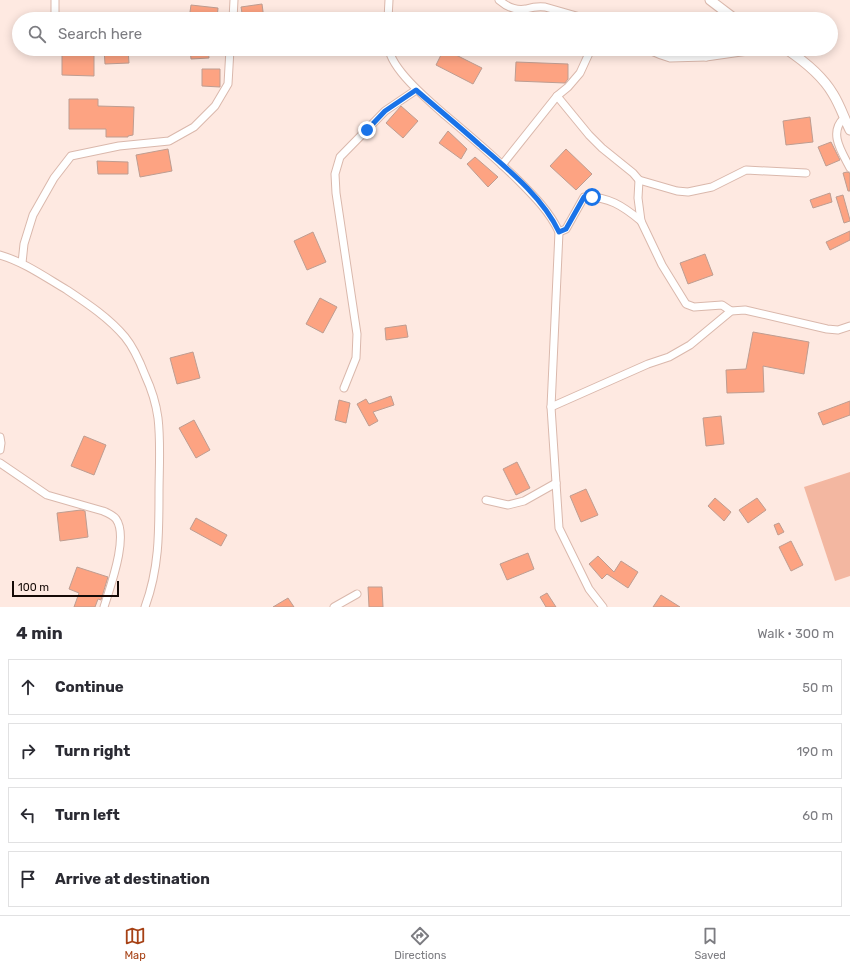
<!DOCTYPE html>
<meta charset="utf-8">
<style>
:root{--surface:#fff;--page:#f7f7f7;--text:#2b2b33;--muted:#7c7c81;--line:#e1e1e2;--accent:#a64115}
body{margin:0;font-family:Rubik,sans-serif;background:var(--page);color:var(--text)}
.scale{position:absolute;left:12px;bottom:10px;width:107px;box-sizing:border-box;padding-left:4px;border:2px solid #150a06;border-top:0;font-size:11px;line-height:14px;white-space:nowrap;color:#150a06;-webkit-text-stroke:3px #fee9e1;paint-order:stroke}
.stop{position:absolute;width:12px;height:12px;margin:-9px;border:3px solid #1a73e8;border-radius:50%;background:#fff}
.stop.end{background:#1a73e8;border-color:#fff;box-shadow:0 1px 4px #0008}
.list{margin:0;padding:0;list-style:none}
h2{display:flex;justify-content:space-between;align-items:center;height:52px;margin:0;padding:0 16px;font-size:17px}
h2 small{font-size:13px;font-weight:400;color:var(--muted)}
.list li{display:grid;grid-template-columns:26px 1fr auto;gap:12px;align-items:center;box-sizing:border-box;height:56px;margin:0 8px 8px;padding:0 8px;border:1px solid var(--line);border-radius:0px}
.list b{display:block;font-size:15px;white-space:nowrap}
.list em{font-size:13px;font-style:normal;color:var(--muted)}
.icon{flex:none;width:22px;height:22px;fill:none;stroke:currentColor;stroke-width:2;stroke-linecap:round;stroke-linejoin:round}
.map{position:relative;flex:none;width:850px;height:607px;overflow:hidden}
.search{position:absolute;background:var(--surface);box-shadow:0 2px 10px #0003;left:12px;right:12px;top:12px;height:44px;display:flex;align-items:center;gap:10px;box-sizing:border-box;padding:0 14px;border-radius:22px;color:var(--muted);font-size:15px}
.sheet{height:308px;background:var(--surface)}
nav{display:flex;justify-content:space-around;align-items:center;box-sizing:border-box;height:56px;border-top:1px solid var(--line);background:var(--surface);font-size:11px;color:var(--muted)}
nav a{display:grid;justify-items:center;gap:2px}
nav .on{color:var(--accent)}
.map>svg:first-child{display:block}
</style>
<div class="map">
<svg width="850" height="607" viewBox="0 0 850 607">
<rect width="100%" height="100%" fill="#fee9e1"/>
<!-- green -->
<path fill="#f3b7a1" d="M850,472V576L835,581L804,487Z"/>
<!-- building -->
<g fill="#fda382" stroke="#be9d91">
<path d="M262,4L264,19H243L241,7Z"/>
<path d="M191,5L218,8L217,19H189Z"/>
<path d="M62,49H94V76L62,75Z"/>
<path d="M104,49H128L129,63L105,64Z"/>
<path d="M190,49H208L209,58L191,59Z"/>
<path d="M444,49L482,68L473,84L436,65Z"/>
<path d="M516,62L568,64V79L565,83L515,81Z"/>
<path d="M202,69H220V87L202,86Z"/>
<path d="M69,99H98V106L134,107L133,135L128,136V137H106V129H69Z"/>
<path d="M401,106L418,121L403,138L386,123Z"/>
<path d="M810,117L813,142L786,145L783,121Z"/>
<path d="M448,131L467,149L461,159L439,143Z"/>
<path d="M831,142L840,160L826,166L818,147Z"/>
<path d="M168,149L172,171L140,177L136,155Z"/>
<path d="M566,149L592,174L576,190L550,166Z"/>
<path d="M475,157L498,177L488,187L467,164Z"/>
<path d="M97,161L128,162V174H98Z"/>
<path d="M847,172L850,173V191H848L843,173Z"/>
<path d="M830,193L832,202L813,208L810,200Z"/>
<path d="M843,195L850,220V221L844,223L836,197Z"/>
<path d="M850,231V240L830,250L826,242Z"/>
<path d="M313,232L326,262L307,270L294,241Z"/>
<path d="M705,254L713,275L688,284L680,263Z"/>
<path d="M320,298L337,307L323,333L306,324Z"/>
<path d="M406,325L408,337L386,340L385,328Z"/>
<path d="M753,332L809,342L804,374L763,366L764,392L727,393L726,370L746,369Z"/>
<path d="M193,352L200,378L177,384L170,358Z"/>
<path d="M391,396L394,405L373,412L378,421L369,426L357,404L366,399L369,404Z"/>
<path d="M339,400L350,403L346,423L335,420Z"/>
<path d="M850,401V415L823,425L818,413Z"/>
<path d="M721,416L724,444L706,446L703,418Z"/>
<path d="M194,420L210,450L196,458L179,428Z"/>
<path d="M84,436L106,445L94,475L71,466Z"/>
<path d="M517,462L530,488L516,495L503,469Z"/>
<path d="M586,489L598,515L581,522L570,496Z"/>
<path d="M715,498L731,512L724,521L708,506Z"/>
<path d="M757,498L766,510L748,523L739,510Z"/>
<path d="M81,510L85,511L88,537L60,541L57,513Z"/>
<path d="M196,518L227,535L221,546L190,529Z"/>
<path d="M779,523L784,532L778,535L774,525Z"/>
<path d="M791,541L803,565L791,571L779,547Z"/>
<path d="M528,553L534,569L507,580L500,564Z"/>
<path d="M598,556L614,572L621,561L638,572L628,588L607,574L602,579L589,564Z"/>
<path d="M77,567L108,577L101,600L98,599L95,607H74L79,593L69,589Z"/>
<path d="M368,587H382L383,607H369Z"/>
<path d="M547,593L556,607H546L540,597Z"/>
<path d="M661,595L680,607H653Z"/>
<path d="M288,598L294,607H273Z"/>
</g>
<g fill="none" stroke-linecap="round" stroke-linejoin="round">
<defs>
<g id="minor">
<path d="M55,0V19"/>
<path d="M499,0C506,6 516,11 526,9C533,7 538,6 545,7L587,19"/>
<path d="M233,19L234,0"/>
<path d="M388,19L389,0"/>
<path d="M389,49C392,70 429,101 445,115C470,136 495,157 518,180C534,196 550,212 559,232L551,407L559,528L589,589L603,607"/>
<path d="M647,49L661,55L670,58L706,57L762,49"/>
<path d="M703,49L706,57"/>
<path d="M557,96L589,135L602,148L633,173L639,180L677,191L688,192L712,187L746,170L806,173"/>
<path d="M844,118C828,133 842,152 850,168"/>
<path d="M502,165L557,96L568,87L580,73L591,49"/>
<path d="M639,180L638,198L641,221L662,265L686,304L694,307L722,305L731,311"/>
<path d="M559,232L566,229L584,197C608,196 623,206 641,221"/>
<path d="M0,255C24,262 45,277 67,290C88,304 109,318 125,337C134,348 140,362 145,375C151,388 156,403 158,418C161,443 159,469 159,494C159,534 159,569 145,607"/>
<path d="M22,263L24,244L33,215L54,178L71,156L119,146L169,141L194,127L215,106L228,84L230,49"/>
<path d="M344,388L356,358L357,334L336,193L335,174L340,157L385,111L416,90"/>
<path d="M551,407L648,364L669,357L690,345L731,311L745,310L827,329L838,330L850,326"/>
<path d="M0,437L1,443L0,450"/>
<path d="M0,463L47,495L103,511C108,513 113,515 116,519C129,537 110,587 104,607"/>
<path d="M486,500L508,505L524,501L556,483"/>
<path d="M334,607L357,594"/>
</g>
<g id="tertiary">
<path d="M710,0L735,19"/>
<path d="M786,49C804,61 822,75 833,94C840,105 844,118 850,130"/>
</g>
</defs>
<!-- minor casing -->
<use href="#minor" stroke="#dab8ac" stroke-width="9"/>
<!-- tertiary casing -->
<use href="#tertiary" stroke="#dab8ac" stroke-width="11"/>
<!-- minor -->
<use href="#minor" stroke="#fff" stroke-width="7"/>
<!-- tertiary -->
<use href="#tertiary" stroke="#fff" stroke-width="9"/>
</g>
<g fill="none" stroke-linecap="round" stroke-linejoin="round">
<!-- route -->
<path stroke="#1a73e8" stroke-width="5" d="M367,130L385,111L416,90C438,109 460,127 481,146C510,171 543,198 559,232L566,229L584,197H592"/>
</g>
</svg>
<div class="scale">100 m</div>
<div class="stop" style="left:592px;top:197px"></div>
<div class="stop end" style="left:367px;top:130px"></div>
<div class="search"><svg class="icon" aria-label="search" viewBox="0 0 24 24"><circle cx="10" cy="10" r="6"/><path d="M15 15l6 6"/></svg>Search here</div>
</div>
<section class="sheet">
<h2>4 min<small>Walk · 300 m</small></h2>
<ul class="list">
<li><svg class="icon" aria-label="ahead" viewBox="0 0 24 24"><path d="M12 20V5M6 11l6-6 6 6"/></svg><div><b>Continue</b></div><em>50 m</em></li>
<li><svg class="icon" aria-label="right" viewBox="0 0 24 24"><path d="M7 20v-9h11M14 6l5 5-5 5"/></svg><div><b>Turn right</b></div><em>190 m</em></li>
<li><svg class="icon" aria-label="left" viewBox="0 0 24 24"><path d="M17 20v-9H6M10 6l-5 5 5 5"/></svg><div><b>Turn left</b></div><em>60 m</em></li>
<li><svg class="icon" aria-label="arrive" viewBox="0 0 24 24"><path d="M6 21V4h12l-3 4 3 4H6"/></svg><div><b>Arrive at destination</b></div></li>
</ul>
</section>
<nav>
<a class="on"><svg class="icon" aria-label="map" viewBox="0 0 24 24"><path d="M3 6l6-2 6 2 6-2v14l-6 2-6-2-6 2zM9 4v14M15 6v14"/></svg>Map</a>
<a><svg class="icon" aria-label="directions" viewBox="0 0 24 24"><path d="M12 3l9 9-9 9-9-9zM9 14v-3h6M13 9l2 2-2 2"/></svg>Directions</a>
<a><svg class="icon" aria-label="saved" viewBox="0 0 24 24"><path d="M7 4h10v16l-5-4-5 4z"/></svg>Saved</a>
</nav>
